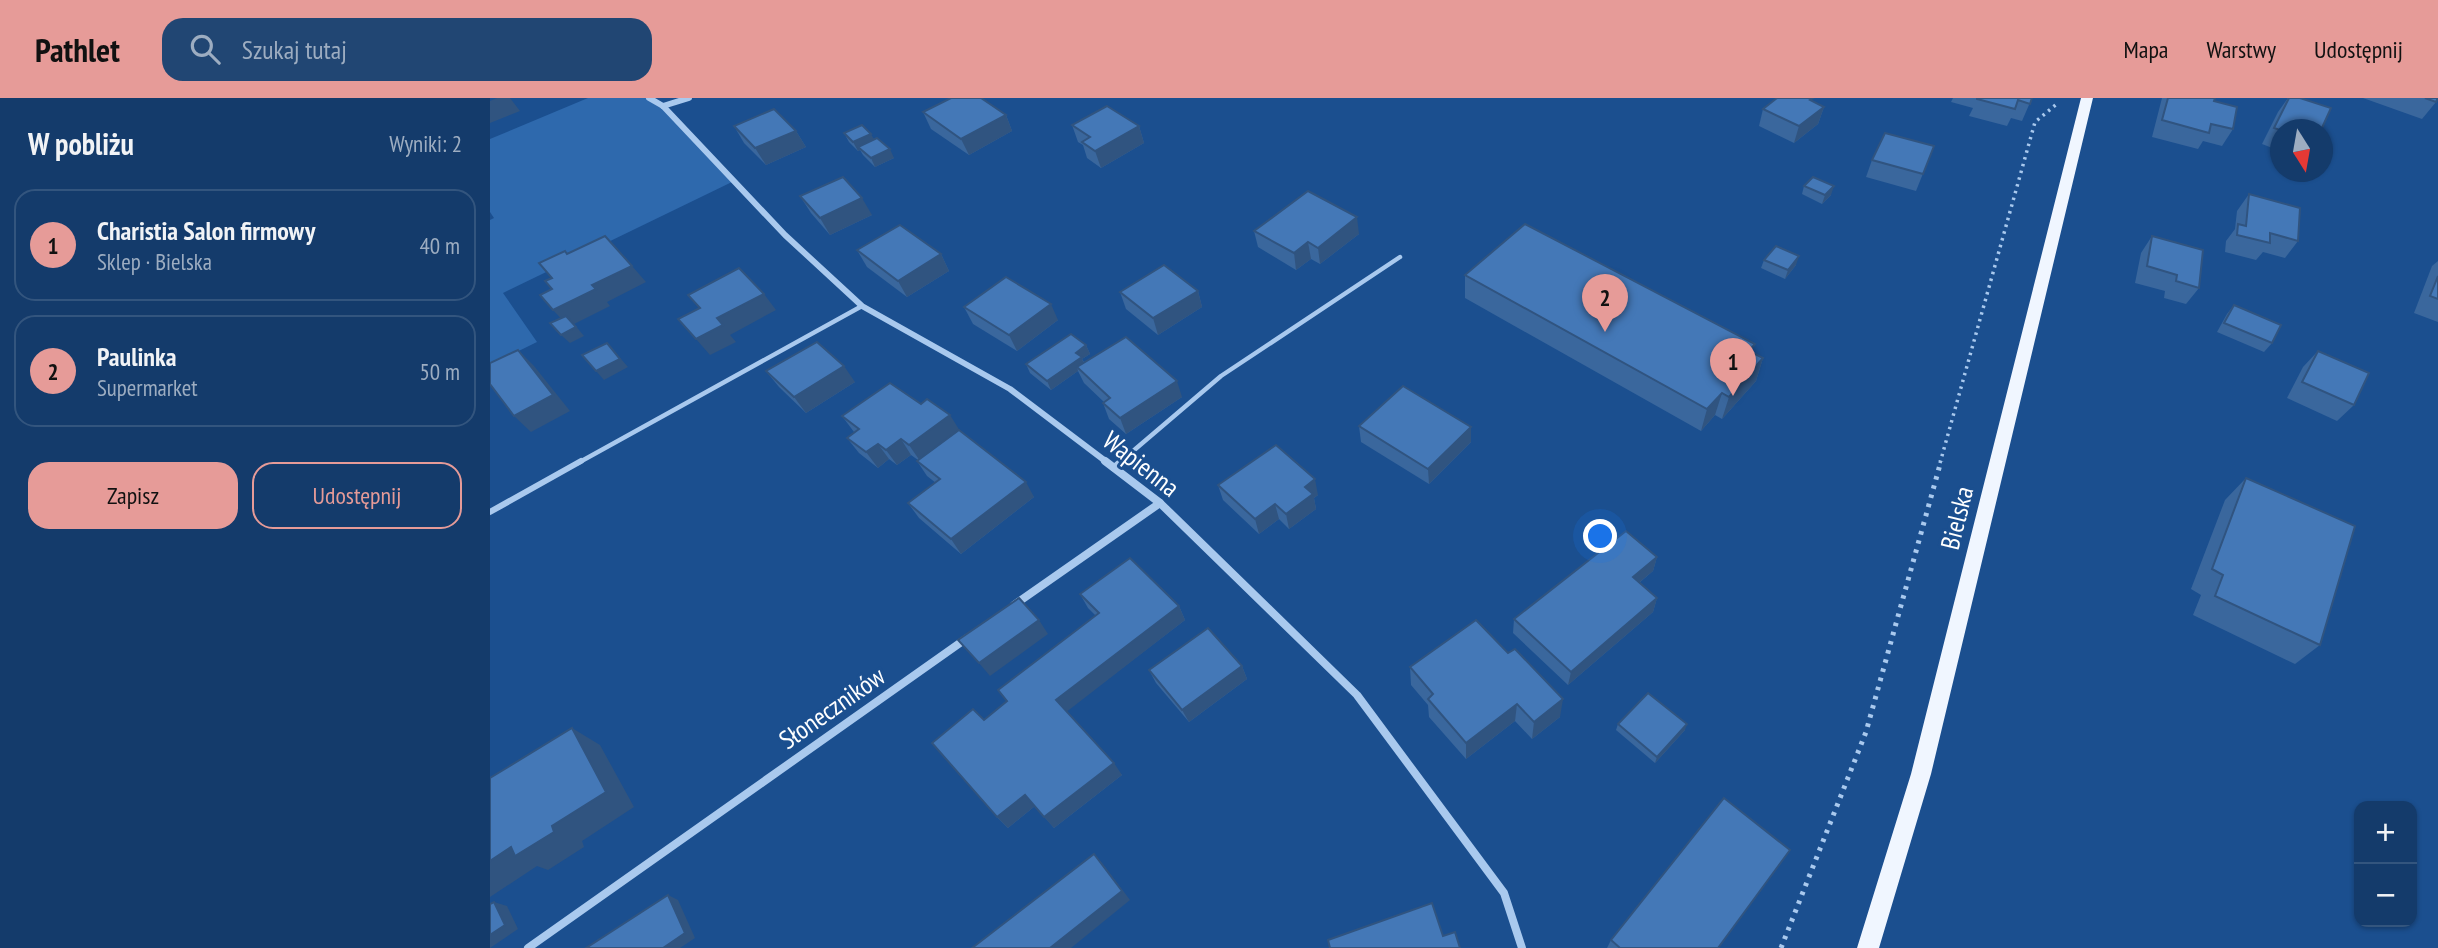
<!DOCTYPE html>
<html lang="pl">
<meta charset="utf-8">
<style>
:root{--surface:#143b6b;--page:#214673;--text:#f1f3f6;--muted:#9dadc1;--line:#33557e;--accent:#e69b98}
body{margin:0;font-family:"PT Sans Narrow",sans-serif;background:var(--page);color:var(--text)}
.controls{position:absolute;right:21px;bottom:21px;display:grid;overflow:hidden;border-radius:14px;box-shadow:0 2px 5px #0004}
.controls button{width:63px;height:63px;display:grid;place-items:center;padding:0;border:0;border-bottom:2px solid var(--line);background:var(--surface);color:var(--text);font:35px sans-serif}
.compass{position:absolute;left:1780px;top:21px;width:63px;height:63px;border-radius:50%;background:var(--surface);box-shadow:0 2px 5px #0004;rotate:169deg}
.you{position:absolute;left:1111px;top:439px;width:24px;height:24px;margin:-18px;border:5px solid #fff;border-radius:50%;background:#1a73e8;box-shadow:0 0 0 10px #1a73e833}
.badge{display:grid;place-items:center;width:46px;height:46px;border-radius:50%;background:var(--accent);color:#111;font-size:23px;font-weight:700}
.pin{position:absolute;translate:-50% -58px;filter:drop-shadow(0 2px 4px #0008)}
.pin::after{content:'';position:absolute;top:37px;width:24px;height:21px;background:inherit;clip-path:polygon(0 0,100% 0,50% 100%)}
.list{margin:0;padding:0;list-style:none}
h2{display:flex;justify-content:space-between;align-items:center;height:91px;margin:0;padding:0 28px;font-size:30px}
h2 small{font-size:23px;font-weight:400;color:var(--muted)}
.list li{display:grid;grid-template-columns:46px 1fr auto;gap:21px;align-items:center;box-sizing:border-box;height:112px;margin:0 14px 14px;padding:0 14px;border:2px solid var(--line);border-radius:21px}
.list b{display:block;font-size:26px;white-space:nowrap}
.list p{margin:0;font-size:23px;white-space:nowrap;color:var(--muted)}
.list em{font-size:23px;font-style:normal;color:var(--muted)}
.actions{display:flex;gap:14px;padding:21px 28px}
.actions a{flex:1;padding:16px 0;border:2px solid var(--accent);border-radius:21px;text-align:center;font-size:24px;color:var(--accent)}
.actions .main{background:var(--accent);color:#111}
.icon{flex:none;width:38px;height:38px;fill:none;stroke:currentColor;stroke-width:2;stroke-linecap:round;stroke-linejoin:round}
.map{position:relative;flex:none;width:1948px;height:850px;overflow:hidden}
header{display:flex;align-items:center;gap:42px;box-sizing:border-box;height:98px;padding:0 35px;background:var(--accent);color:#111}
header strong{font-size:33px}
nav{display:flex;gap:38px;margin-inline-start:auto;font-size:24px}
.search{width:490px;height:63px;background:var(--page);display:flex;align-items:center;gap:18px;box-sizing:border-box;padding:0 24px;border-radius:21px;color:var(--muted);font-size:26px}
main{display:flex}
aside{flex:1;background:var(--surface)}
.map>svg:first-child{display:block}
</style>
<header>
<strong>Pathlet</strong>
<div class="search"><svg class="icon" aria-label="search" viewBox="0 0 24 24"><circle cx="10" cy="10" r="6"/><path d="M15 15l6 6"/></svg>Szukaj tutaj</div>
<nav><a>Mapa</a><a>Warstwy</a><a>Udostępnij</a></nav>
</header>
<main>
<aside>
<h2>W pobliżu<small>Wyniki: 2</small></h2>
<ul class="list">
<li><span class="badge">1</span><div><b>Charistia Salon firmowy</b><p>Sklep · Bielska</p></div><em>40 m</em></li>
<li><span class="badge">2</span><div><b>Paulinka</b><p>Supermarket</p></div><em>50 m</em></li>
</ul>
<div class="actions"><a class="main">Zapisz</a><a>Udostępnij</a></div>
</aside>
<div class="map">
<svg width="1948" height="850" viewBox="0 0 1948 850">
<rect width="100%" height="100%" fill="#1b4f8f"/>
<!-- green -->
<path fill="#2e69ad" d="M98,0H159L173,8L244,83L13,195L47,244L0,267V122L4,120L0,114V41Z"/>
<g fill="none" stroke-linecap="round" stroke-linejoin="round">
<!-- path-far1 -->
<path stroke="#a9c9ee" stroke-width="3.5" stroke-dasharray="2.5 4.5" stroke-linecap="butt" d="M1450,365L1545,24L1568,5"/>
<!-- path -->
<path stroke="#a9c9ee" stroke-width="5" stroke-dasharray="3.5 6" stroke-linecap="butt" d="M1291,850L1376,634L1451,363"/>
<!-- service-far1 -->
<g stroke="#a9c9ee" stroke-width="4.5">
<path d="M88,365L372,208"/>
<path d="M629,365L731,278L910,159"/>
</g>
<!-- service -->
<g stroke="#a9c9ee" stroke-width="6">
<path d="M623,370L631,363"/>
<path d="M0,414L91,363"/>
</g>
<!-- minor-far1 -->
<g stroke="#a9c9ee" stroke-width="6">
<path d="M159,0L173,8L295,137L372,208L520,291L618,365"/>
<path d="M173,8L199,0"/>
</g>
<!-- minor -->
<g stroke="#a9c9ee" stroke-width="8">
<path d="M615,363L670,405L867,597L1014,795L1032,850"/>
<path d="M524,507L670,405"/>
<path d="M38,850L477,540"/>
</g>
<!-- primary -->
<path fill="#f0f6ff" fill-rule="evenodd" d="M1591,0H1603L1441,676L1389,850H1367L1421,676Z"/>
</g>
<!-- wall -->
<g fill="#3a679d">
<path d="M1463,0H1542L1532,23L1521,20L1517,28L1479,18L1483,10L1461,4Z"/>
<path d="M1672,0H1725L1724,3L1743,31L1732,48L1713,43L1708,51L1662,39Z"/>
<path d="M1798,0H1810L1790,32V53L1772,46L1788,14Z"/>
<path d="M1873,0H1948L1946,4L1932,21Z"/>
<path d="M1326,5L1334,9L1328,26L1304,45L1269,28L1273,11Z"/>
<path d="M433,14L516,17L522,33L479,57L441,31Z"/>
<path d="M582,27L649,28L654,45L611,70L597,60L593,47L588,44Z"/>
<path d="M244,28L306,33L316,49L276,67L254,45Z"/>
<path d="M354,35L384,41L404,60L385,69L373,57L370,52L368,53L359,44Z"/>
<path d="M1444,48L1426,93L1376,79L1382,62Z"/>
<path d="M1314,88L1341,97L1332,106L1312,96Z"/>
<path d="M1759,96L1808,143L1795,160L1773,154L1766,162L1735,154L1736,143L1745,131L1747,113Z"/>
<path d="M310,98L382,117L340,137L321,115Z"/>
<path d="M764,133L869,136L830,166L821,161L806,172L768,149Z"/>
<path d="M1662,138L1709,190L1696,206L1674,200L1675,193L1645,185L1651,155Z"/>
<path d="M367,152L451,156L459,173L417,199L377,169Z"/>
<path d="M1274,162L1306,167L1295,181L1271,170Z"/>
<path d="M1948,163V224L1924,215L1942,168Z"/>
<path d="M975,177L1263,254L1273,260L1266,283L1232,321L1225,317L1211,333L975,200Z"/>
<path d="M708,193L712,209L668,237L636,211L630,194Z"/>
<path d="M1744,207L1782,245L1774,254L1727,234L1737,216Z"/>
<path d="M474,209L568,222L527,253L483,226Z"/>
<path d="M596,247L600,256L592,261L594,264L692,299L636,336L619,321L613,305L614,304L594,285L588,273L561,292L540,275L536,266Z"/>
<path d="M1828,253L1864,307L1847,323L1797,300L1813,269Z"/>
<path d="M276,273L365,284L316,315L289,289Z"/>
<path d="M352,318L469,332L544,399L471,456L429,420L418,405L446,385L437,378L427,363L428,362L421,357L407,367L399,361L388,370L369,355L357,340L364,334Z"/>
<path d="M869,328L981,329V344L939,386L871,344Z"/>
<path d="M1756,380L1830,547L1805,566L1703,517L1711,497L1701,491L1735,402Z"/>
<path d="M728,387L828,397L824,400L826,411L799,431L789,421L769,436L733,402Z"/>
<path d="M1167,459L1163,473L1149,485L1167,500L1163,514L1078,587L1023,535L1024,521Z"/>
<path d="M590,496L689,508L695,522L576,613L632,677L564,730L545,708L518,730L507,719L494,622L517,603L508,592L606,518L598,510Z"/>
<path d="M752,568L757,581L699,624L666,585L659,572Z"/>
<path d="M920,569L1070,619L1042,641L1025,623L976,661L939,619L938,607L921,587Z"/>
<path d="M1128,626L1195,632L1165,665L1126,632Z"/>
<path d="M1121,842L1228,850H1117Z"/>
</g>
<!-- shaded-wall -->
<g fill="#305480">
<path d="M7,0H20L30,13L0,25V3Z"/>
<path d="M1334,9L1328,26L1304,45L1309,28Z"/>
<path d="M516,17L522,33L479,57L471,41Z"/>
<path d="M649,28L654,45L611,70L605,53Z"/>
<path d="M306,33L316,49L276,67L265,50Z"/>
<path d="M381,36L386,45L368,49L370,52L368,53L363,44Z"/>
<path d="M400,51L404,60L385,69L381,60Z"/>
<path d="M1344,88L1341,97L1332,106L1335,97Z"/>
<path d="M372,100L382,117L340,137L330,120Z"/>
<path d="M867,119L869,136L830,166L828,150Z"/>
<path d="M818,144L821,161L806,172L804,155Z"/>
<path d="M451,156L459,173L417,199L408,183Z"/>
<path d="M1309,158L1306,167L1295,181L1298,172Z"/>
<path d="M142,168L156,184L117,204L120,208L84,226L94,238L80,245L71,237L79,229L63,212L102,187Z"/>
<path d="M708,193L712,209L668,237L663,220Z"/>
<path d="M274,196L286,212L240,237L246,244L220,257L206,241L227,220Z"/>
<path d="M561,206L568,222L527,253L519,237Z"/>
<path d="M596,247L600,256L592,261L595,268L587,269L588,273L561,292L557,283L586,255Z"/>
<path d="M28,252L44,268L80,313L41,334L24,318Z"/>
<path d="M124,253L138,269L114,282L106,273Z"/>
<path d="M1273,260L1266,283L1232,321L1239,299Z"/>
<path d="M354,268L365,284L316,315L304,299Z"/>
<path d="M687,283L692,299L636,336L630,320Z"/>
<path d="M1232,295L1225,317L1211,333L1217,311Z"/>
<path d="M460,317L470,333L430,363L419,347Z"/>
<path d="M981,329V344L939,386L938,371Z"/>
<path d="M411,341L421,357L407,367L396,352Z"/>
<path d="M388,346L399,361L388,370L376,354Z"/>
<path d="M825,381L828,397L824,400L826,411L799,431L796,416L815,389Z"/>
<path d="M536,384L544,399L471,456L461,441Z"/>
<path d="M785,406L789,421L769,436L765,421Z"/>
<path d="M1167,459L1163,473L1139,493L1143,479Z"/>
<path d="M1167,500L1163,514L1078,587L1081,574Z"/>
<path d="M689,508L695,522L575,615L566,602Z"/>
<path d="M549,522L558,536L500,578L489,565Z"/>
<path d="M752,568L757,581L699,624L692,612Z"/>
<path d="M1073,601L1070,619L1042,641L1044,624Z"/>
<path d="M1027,606L1025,623L976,661V645Z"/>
<path d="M1197,626L1195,632L1165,665L1167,659Z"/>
<path d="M82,630L110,647L144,709L92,743L94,749L58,772L47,768L0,799V763L21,749L62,728Z"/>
<path d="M624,665L632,677L564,730L554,719Z"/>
<path d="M535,697L545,708L518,730L507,719Z"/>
<path d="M604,756L613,766L640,802L581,850H560Z"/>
<path d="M178,797L188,802L205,840L190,850H173Z"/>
<path d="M4,804L17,808L28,831L0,850V837Z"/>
</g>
<!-- building -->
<g fill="#4478b7" stroke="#305480" stroke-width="2">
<path d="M461,0H491L516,17L471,41L433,14Z"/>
<path d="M1287,0H1323L1320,2L1334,9L1309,28L1273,11Z"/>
<path d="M1487,0H1542L1540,6L1528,2L1525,11L1487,1Z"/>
<path d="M1678,0H1725L1724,3L1747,9L1743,31L1721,26L1719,35L1672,22Z"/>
<path d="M1799,0H1810L1841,10L1831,32H1790L1784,30Z"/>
<path d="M1935,0H1948L1946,4Z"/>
<path d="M617,8L649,28L605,53L592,44L600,39L582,27Z"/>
<path d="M284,11L306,33L265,50L244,28Z"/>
<path d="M372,27L381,36L363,44L354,35Z"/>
<path d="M1395,35L1444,48L1433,76L1382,62Z"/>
<path d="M387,40L400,51L381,60L368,49Z"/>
<path d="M353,79L372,100L330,120L310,98Z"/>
<path d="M1323,79L1344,88L1335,97L1314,88Z"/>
<path d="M818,93L867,119L828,150L818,144L804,155L764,133Z"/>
<path d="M1759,96L1810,110L1808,143L1780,135V145L1747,137L1748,126L1756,128Z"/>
<path d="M1035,126L1265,246L1259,253L1273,260L1239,299L1232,295L1217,311L975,177Z"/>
<path d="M410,127L451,156L408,183L367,152Z"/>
<path d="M115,138L142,168L102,187L106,191L63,212L50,197L62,191L55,183L62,180L49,165L75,153L77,156Z"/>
<path d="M1662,138L1713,152L1709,190L1686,183L1687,177L1657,168Z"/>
<path d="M1286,148L1309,158L1298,172L1274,162Z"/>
<path d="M674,167L708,193L663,220L630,194Z"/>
<path d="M249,170L274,196L227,220L233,227L206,241L188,221L210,210L198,197Z"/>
<path d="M1948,178V201L1940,198Z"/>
<path d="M516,179L561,206L519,237L474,209Z"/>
<path d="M1744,207L1791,227L1782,245L1734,225Z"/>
<path d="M76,218L86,229L71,237L60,225Z"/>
<path d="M581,236L596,247L586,255L592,259L557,283L536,266Z"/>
<path d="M636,239L687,283L630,320L613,305L620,300L587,269Z"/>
<path d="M327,244L354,268L304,299L276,273Z"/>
<path d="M117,245L130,261L106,273L92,257Z"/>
<path d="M28,252L63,297L24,318L0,286V265Z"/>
<path d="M1828,253L1879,275L1864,307L1812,284Z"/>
<path d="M400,285L431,306L437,301L460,317L419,347L411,341L396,352L388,346L376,354L357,340L369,331L352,318Z"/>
<path d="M913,288L981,329L938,371L869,328Z"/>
<path d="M469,332L536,384L461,441L418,405L450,381L427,363Z"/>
<path d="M786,347L825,381L815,389L823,396L796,416L785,406L765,421L728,387Z"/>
<path d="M1756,380L1865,428L1830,547L1725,498L1733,477L1722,471Z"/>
<path d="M1136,433L1167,459L1143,479L1167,500L1081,574L1024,521Z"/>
<path d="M640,460L689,508L566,602L624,665L554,719L535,697L507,719L442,645L483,611L494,622L517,603L508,592L609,515L590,496Z"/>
<path d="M529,500L549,522L489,565L468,542Z"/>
<path d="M986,522L1018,555L1025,551L1073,601L1044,624L1027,606L976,645L938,601L943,596L920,569Z"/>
<path d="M718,530L752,568L692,612L659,572Z"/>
<path d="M1158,595L1197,626L1167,659L1128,626Z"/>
<path d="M82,630L116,694L62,728L64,734L25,758L21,749L0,763V680Z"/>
<path d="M1234,700L1300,752L1228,850H1130L1121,842Z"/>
<path d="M604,756L632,793L560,850H482Z"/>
<path d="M178,797L195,835L173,850H96Z"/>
<path d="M4,804L15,827L0,837V806Z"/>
<path d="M942,805L953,838L965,834L970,850H840L838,842Z"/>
</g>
<g text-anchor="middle" stroke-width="6" stroke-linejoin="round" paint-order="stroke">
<!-- street labels -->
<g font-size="26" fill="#fff" stroke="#1b4f8f">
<text transform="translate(651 366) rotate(38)" y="9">Wapienna</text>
<text transform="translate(1467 420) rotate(-76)" y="9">Bielska</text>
<text transform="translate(342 610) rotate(-35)" y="9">Słoneczników</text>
</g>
</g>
</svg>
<div class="controls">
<button>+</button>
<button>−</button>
</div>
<svg class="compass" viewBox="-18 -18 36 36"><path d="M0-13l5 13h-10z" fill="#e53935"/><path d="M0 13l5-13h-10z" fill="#9dadc1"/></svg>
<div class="you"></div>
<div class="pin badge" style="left:1243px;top:298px">1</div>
<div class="pin badge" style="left:1115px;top:234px">2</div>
</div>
</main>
